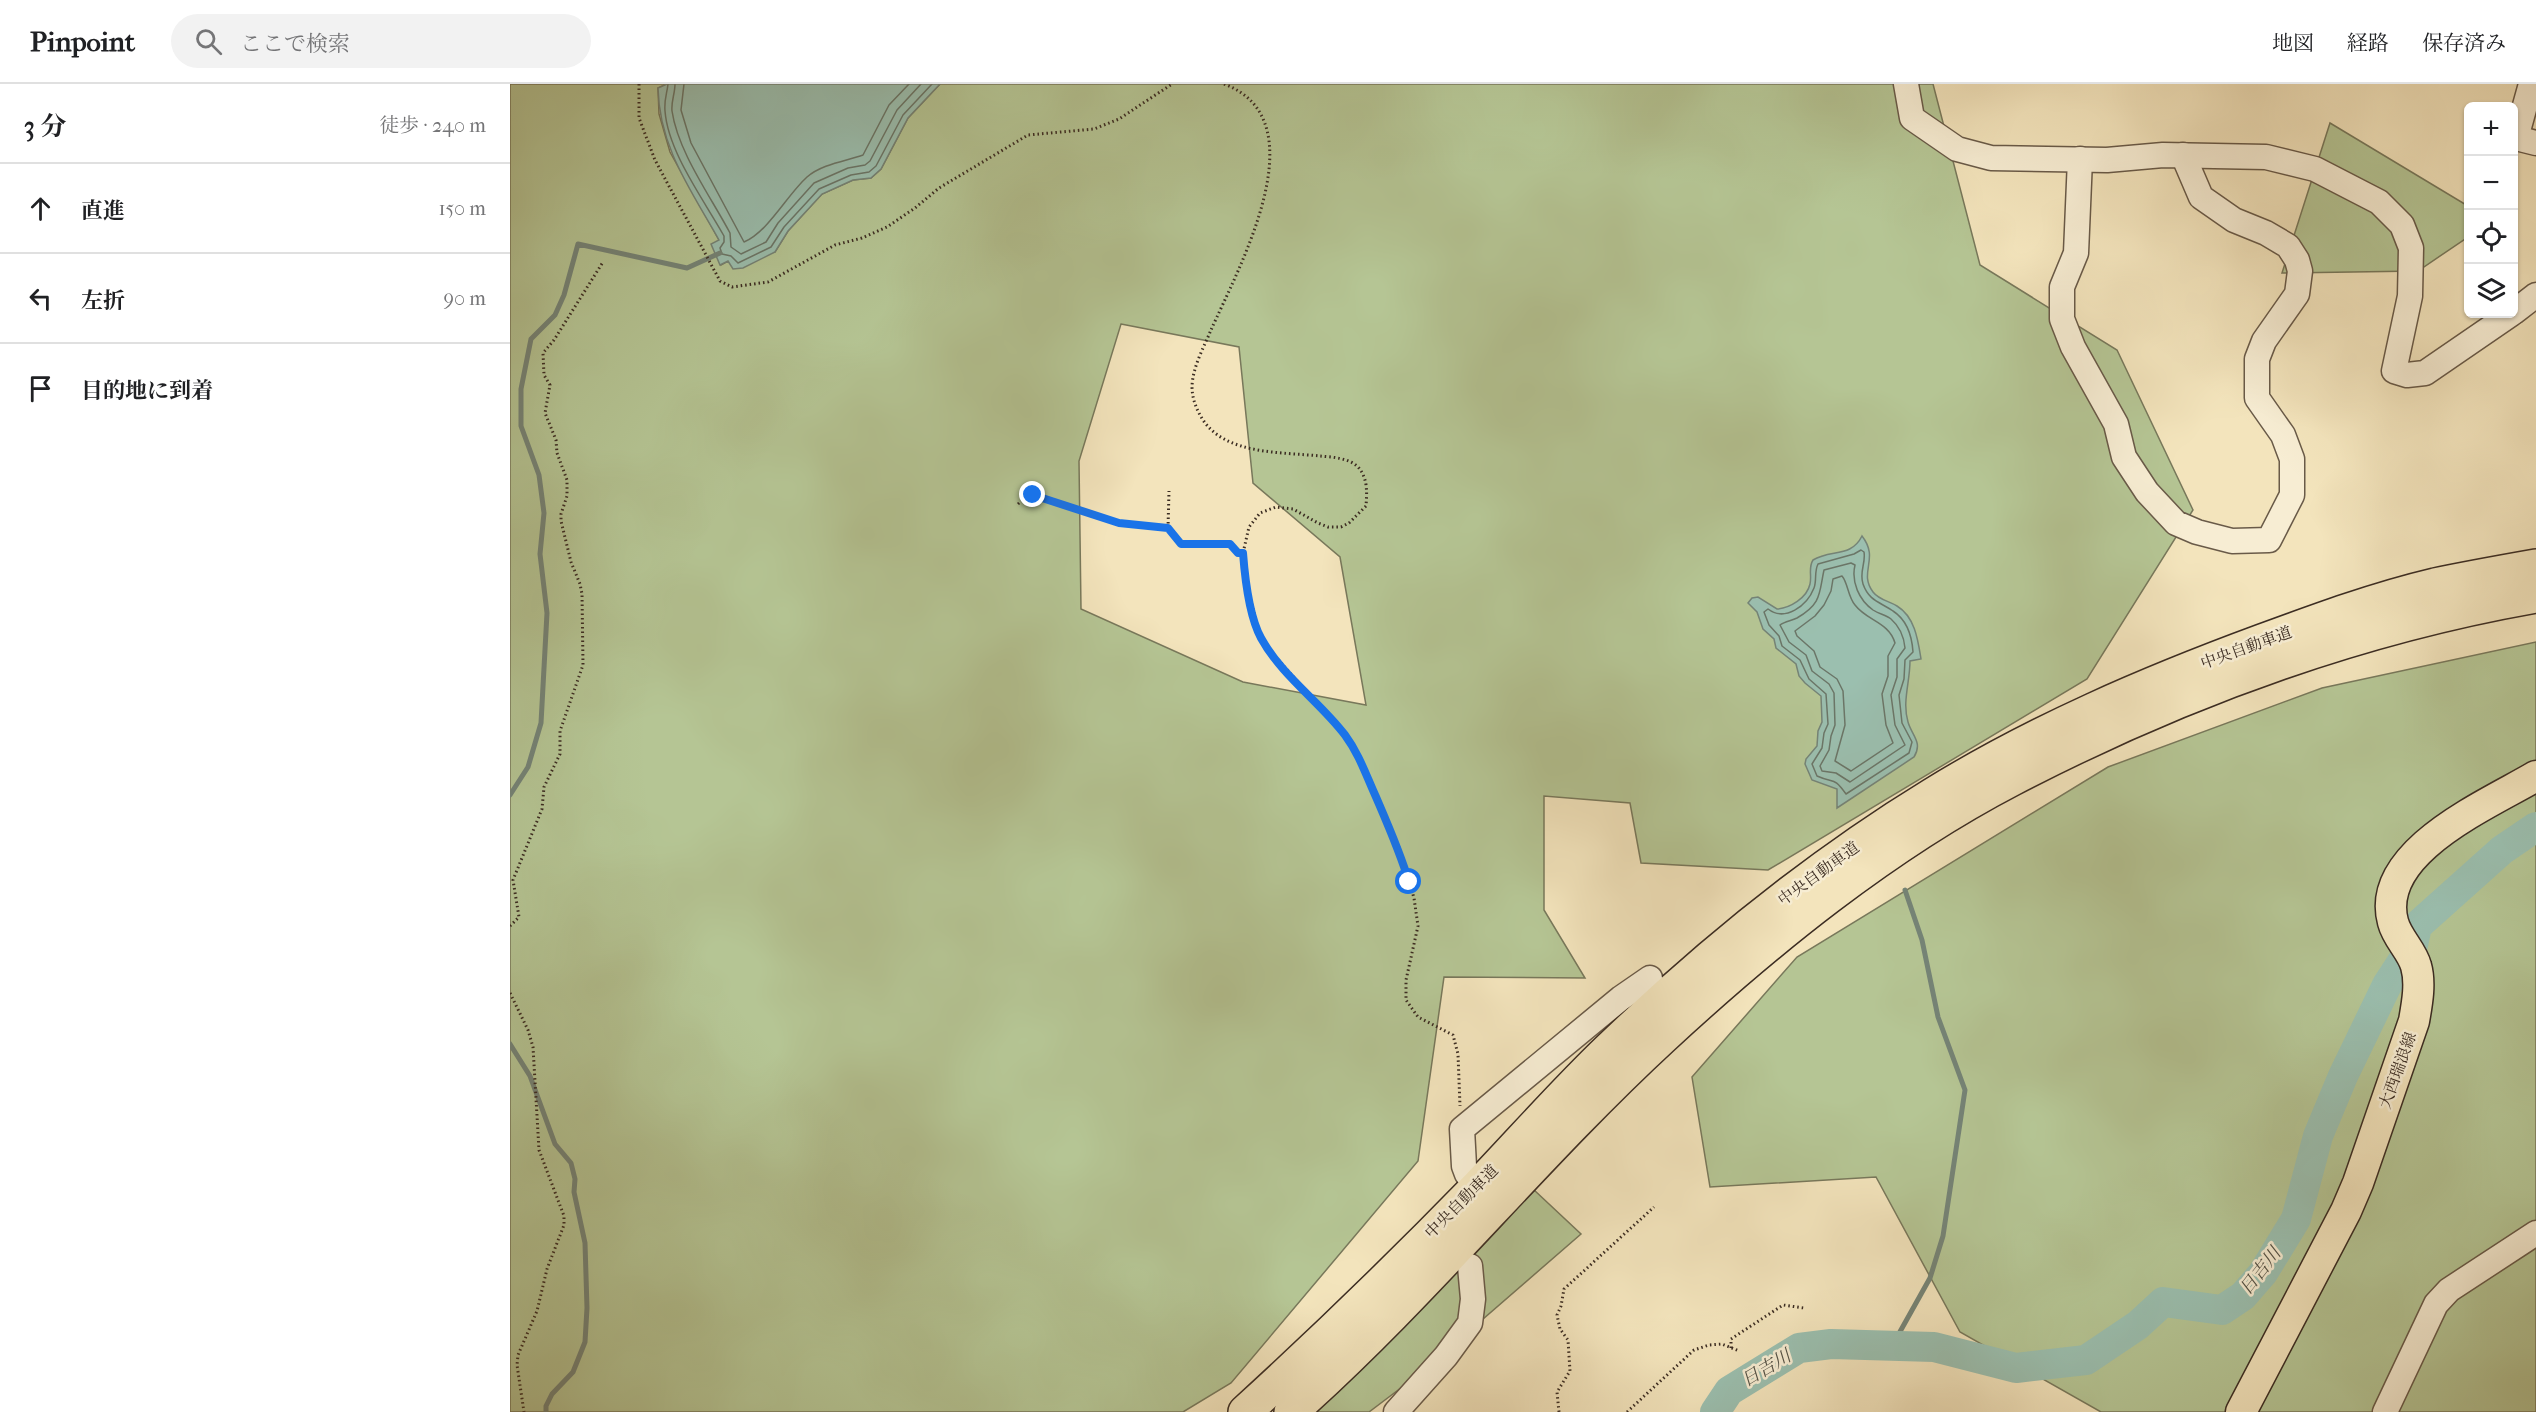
<!DOCTYPE html>
<html lang="ja">
<meta charset="utf-8">
<style>
:root{--surface:#fff;--page:#f2f2f2;--text:#202124;--muted:#757577;--line:#e0e0e0}
body{margin:0;font-family:"IM FELL French Canon","Noto Serif JP",serif;background:var(--page);color:var(--text)}
.controls{position:absolute;right:18px;top:18px;display:grid;overflow:hidden;border-radius:9px;box-shadow:0 2px 4px #0004}
.controls button{width:54px;height:54px;display:grid;place-items:center;padding:0;border:0;border-bottom:2px solid var(--line);background:var(--surface);color:var(--text);font:30px sans-serif}
.stop{position:absolute;width:18px;height:18px;margin:-14px;border:4px solid #1a73e8;border-radius:50%;background:#fff}
.stop.end{background:#1a73e8;border-color:#fff;box-shadow:0 2px 6px #0008}
.list{margin:0;padding:0;list-style:none}
h2{display:flex;justify-content:space-between;align-items:center;height:78px;margin:0;padding:0 24px;font-size:26px}
h2 small{font-size:20px;font-weight:400;color:var(--muted)}
.list li{display:grid;grid-template-columns:39px 1fr auto;gap:18px;align-items:center;box-sizing:border-box;height:90px;padding:0 24px;border-top:2px solid var(--line)}
.list b{display:block;font-size:22px;white-space:nowrap}
.list em{font-size:20px;font-style:normal;color:var(--muted)}
.icon{flex:none;width:33px;height:33px;fill:none;stroke:currentColor;stroke-width:2;stroke-linecap:round;stroke-linejoin:round}
.map{position:relative;flex:none;width:2026px;height:1328px;overflow:hidden}
header{display:flex;align-items:center;gap:36px;box-sizing:border-box;height:84px;padding:0 30px;background:var(--surface);border-bottom:2px solid var(--line)}
header strong{font-size:28px}
nav{display:flex;gap:33px;margin-inline-start:auto;font-size:21px}
.search{width:420px;height:54px;background:var(--page);display:flex;align-items:center;gap:15px;box-sizing:border-box;padding:0 21px;border-radius:33px;color:var(--muted);font-size:22px}
main{display:flex}
aside{flex:1;background:var(--surface)}
.map>svg:first-child{display:block}
</style>
<header>
<strong>Pinpoint</strong>
<div class="search"><svg class="icon" aria-label="search" viewBox="0 0 24 24"><circle cx="10" cy="10" r="6"/><path d="M15 15l6 6"/></svg>ここで検索</div>
<nav><a>地図</a><a>経路</a><a>保存済み</a></nav>
</header>
<main>
<aside>
<h2>3 分<small>徒歩 · 240 m</small></h2>
<ul class="list">
<li><svg class="icon" aria-label="ahead" viewBox="0 0 24 24"><path d="M12 20V5M6 11l6-6 6 6"/></svg><div><b>直進</b></div><em>150 m</em></li>
<li><svg class="icon" aria-label="left" viewBox="0 0 24 24"><path d="M17 20v-9H6M10 6l-5 5 5 5"/></svg><div><b>左折</b></div><em>90 m</em></li>
<li><svg class="icon" aria-label="arrive" viewBox="0 0 24 24"><path d="M6 21V4h12l-3 4 3 4H6"/></svg><div><b>目的地に到着</b></div></li>
</ul>
</aside>
<div class="map">
<svg width="2026" height="1328" viewBox="0 0 2026 1328">
<rect width="100%" height="100%" fill="#f3e4bc"/>
<filter id="stains"><feTurbulence type="fractalNoise" baseFrequency=".00333" numOctaves="4"/><feColorMatrix values="0 0 0 0 .2 0 0 0 0 .09 0 0 0 0 .02 0 0 0 .5 -.17"/></filter>
<radialGradient id="worn" r=".72"><stop offset=".6" stop-color="#630" stop-opacity="0"/><stop offset="1" stop-color="#630" stop-opacity=".3"/></radialGradient>
<!-- green -->
<g fill="#b5c594" stroke="#78785b" stroke-width="1.5" fill-rule="evenodd">
<path d="M0,0H157L148,4L149,30L160,68L209,156L211,181L218,177L265,168L278,147L312,110L343,96L361,94L371,85L398,34L430,0H1423L1470,181L1607,266L1683,426L1577,595L1258,786L1131,779L1120,719L1034,712V826L1075,894L934,893L908,1077L721,1299L673,1328H0ZM611,240L729,263L743,399L830,473L856,621L733,598L571,525L569,377Z"/>
<path d="M1820,39L1958,122V153L1908,187L1772,189Z"/>
<path d="M2026,558V1328H1591L1450,1248L1366,1093L1200,1103L1182,993L1287,873L1598,683L1812,604Z"/>
<path d="M1023,1105L1071,1150L912,1288L859,1328H798Z"/>
</g>
<!-- water -->
<g fill="#9bbfaf" stroke="#758477" stroke-width="1.5">
<path d="M157,0H430L398,34L371,85L361,94L343,96L312,110L278,147L265,168L233,184L223,185L218,177L210,181L201,160L209,156C181,106 149,63 148,4Z"/>
<path d="M1352,452C1370,475 1348,488 1363,508C1369,516 1379,517 1387,522C1405,533 1408,556 1411,575L1400,577C1400,598 1392,618 1398,638C1402,652 1413,658 1404,673L1327,724V705L1302,696L1295,680L1296,675L1307,662L1308,647L1312,638L1311,612L1295,599L1289,592L1286,580L1266,564L1264,555L1253,545L1247,528L1238,519L1242,514L1248,513L1267,525C1280,524 1297,514 1300,500C1302,491 1298,484 1303,476C1321,465 1341,474 1352,452Z"/>
</g>
<g fill="none" stroke-linecap="round" stroke-linejoin="round">
<!-- shore -->
<g stroke="#6b7668" stroke-width="1.5">
<path d="M158,0C157,10 154,15 155,27C158,68 194,116 214,152V158L210,164L212,170L221,172L228,179L261,163L274,143L309,105L341,91L359,88L366,82L393,31L422,0"/>
<path d="M165,0C165,10 161,17 162,27C168,68 201,113 220,149L221,163L231,170L256,158L268,139L304,99L338,84L355,81L360,77L387,26L411,0"/>
<path d="M174,0L171,26L181,59L234,158C258,148 277,111 297,93C312,80 336,77 353,71L379,21L399,0"/>
<path d="M1351,466L1354,468C1356,479 1349,488 1353,500C1359,517 1370,518 1383,527C1397,536 1402,553 1403,568L1395,576L1394,595L1389,611L1392,639L1402,658L1399,669L1336,710C1323,692 1325,700 1307,692L1302,680L1312,664L1314,649L1318,640L1316,610L1299,595L1290,576L1272,562L1269,552L1259,541L1254,528L1258,525C1275,538 1297,522 1304,504C1307,496 1304,488 1308,480L1344,470Z"/>
<path d="M1341,479L1345,481C1341,498 1349,516 1363,526C1369,530 1376,531 1381,535C1389,542 1394,553 1395,564L1387,575V593L1381,611L1385,641L1395,661L1340,698L1326,689L1312,687L1310,682L1319,666L1321,652L1325,641L1324,609L1319,600L1302,587L1296,571L1279,558L1270,541C1275,537 1281,537 1287,534C1312,520 1309,509 1314,486Z"/>
<path d="M1332,492C1338,499 1338,513 1345,521C1357,537 1379,538 1385,559L1378,572V592L1372,610L1376,641L1383,659L1341,687L1325,677L1335,641L1333,607L1327,595L1310,583L1304,567L1287,552L1285,547L1305,532L1314,521L1321,507L1323,495Z"/>
</g>
<!-- stream -->
<g stroke="#758477" stroke-width="5">
<path d="M0,711L18,683L31,639L37,529L30,470L34,429L29,391L11,342V305L21,255L45,231L54,211L68,160L177,184L210,169"/>
<path d="M0,960L20,992L45,1060L61,1079L65,1095L64,1108L75,1159L77,1224L75,1258L63,1288L42,1310L36,1322V1328"/>
<path d="M1382,1262L1420,1194L1433,1152L1455,1006L1428,933L1412,856L1395,806"/>
</g>
<!-- river -->
<path stroke="#9bbfaf" stroke-width="30" d="M1205,1328L1219,1307L1289,1264L1321,1260L1424,1263L1506,1284L1576,1276L1628,1241L1653,1218L1712,1226L1733,1212L1753,1189L1786,1135L1808,1052L1833,992L1877,901L1903,861L1907,842L1992,766L2026,743"/>
<defs>
<g id="minor">
<path d="M1396,0L1402,34L1447,65L1481,74L1597,76L1653,71L1756,73L1805,85L1869,118L1892,141L1901,164L1900,212L1884,287L1897,291L1915,289L2001,230"/>
<path d="M2021,0L2006,54L2026,59"/>
<path d="M1570,75L1566,169L1552,203V235L1563,263L1606,340L1614,373L1637,408L1666,439L1687,448L1722,457L1759,456L1782,411V375L1773,351L1747,314V275L1754,257L1787,210L1790,187L1787,176L1778,162L1756,149L1724,136L1691,113L1673,71"/>
<path d="M2004,228L2026,211"/>
<path d="M957,1090L954,1082L952,1045L1111,914L1140,894"/>
<path d="M886,1328L936,1272L960,1239L963,1215L960,1182"/>
<path d="M1875,1328L1926,1220L1939,1206L2026,1149"/>
</g>
<path id="major" d="M1731,1328L1836,1127L1848,1099L1904,937C1907,920 1911,899 1906,882C1902,867 1887,854 1883,838C1864,768 1979,720 2026,692"/>
<g id="highway">
<path d="M735,1328C815,1255 893,1179 968,1102C1012,1056 1054,1008 1099,965C1198,870 1306,782 1422,711C1526,647 1638,599 1752,557C1809,536 1866,515 1925,501C1958,494 1992,488 2026,482"/>
<path d="M781,1328C913,1211 1023,1073 1152,954C1257,857 1375,761 1502,695C1666,610 1843,544 2026,512"/>
</g>
</defs>
<!-- minor casing -->
<use href="#minor" stroke="#695a48" stroke-width="27"/>
<!-- major casing -->
<use href="#major" stroke="#3b2c22" stroke-width="33"/>
<!-- highway casing -->
<use href="#highway" stroke="#3b2c22" stroke-width="36"/>
<!-- path -->
<g stroke="#3b2c22" stroke-width="3" stroke-dasharray="1.5 3" stroke-linecap="butt">
<path d="M129,0V34L145,76L210,197L222,203L258,198L325,161L352,154L377,143L405,124L429,104L518,51L584,45L609,35L662,0"/>
<path d="M714,0C811,36 728,185 701,246C694,263 683,282 682,302C682,314 686,325 693,336C716,371 772,368 810,372C822,373 839,374 848,383C858,394 857,409 856,422L839,439L831,443H818L808,439L783,425L766,423L750,429L739,443L733,469L735,495L750,551L757,563L835,651L855,685L890,766L904,814L908,842L896,896V916L908,933L943,951L948,970L950,1022"/>
<path d="M508,420L518,411H523L609,439L658,444L671,460H720L728,469H733"/>
<path d="M658,444L659,407"/>
<path d="M0,842L9,833L3,796L32,725L34,703L50,670V647L73,581L72,510L70,500L61,478L51,437V430L57,412V396L47,369L46,356L35,329L40,301L34,291L33,269L44,256L93,178"/>
<path d="M0,909L18,946L23,963L29,1066L54,1132V1141L37,1185L27,1227L8,1271L7,1281L14,1328"/>
<path d="M1221,1264V1255L1273,1221L1294,1224"/>
<path d="M1049,1328L1047,1308L1060,1287L1058,1256L1050,1245L1047,1231L1051,1222L1054,1205L1144,1123"/>
<path d="M1117,1328L1184,1266L1199,1261L1212,1260L1229,1267"/>
</g>
<!-- minor -->
<use href="#minor" stroke="#f7edd3" stroke-width="24"/>
<!-- major -->
<use href="#major" stroke="#f3e4bc" stroke-width="30"/>
<!-- highway -->
<use href="#highway" stroke="#f3e4bc" stroke-width="33"/>
</g>
<g fill="none" stroke-linecap="round" stroke-linejoin="round">
<!-- route -->
<path stroke="#1a73e8" stroke-width="8" d="M523,411L609,439L658,444L671,460H720L728,469H733C735,495 739,532 751,554C772,592 810,618 835,651C849,670 856,691 866,713C878,741 890,768 899,798"/>
</g>
<g text-anchor="middle" stroke-width="5" stroke-linejoin="round" paint-order="stroke">
<!-- street labels -->
<g font-size="16" fill="#3b2c22" stroke="#f7edd3">
<text transform="translate(1736 563) rotate(-20)" y="6">中央自動車道</text>
<text transform="translate(1308 789) rotate(-36)" y="6">中央自動車道</text>
<text transform="translate(1887 986) rotate(-70)" y="6">大西瑞浪線</text>
<text transform="translate(951 1117) rotate(-45)" y="6">中央自動車道</text>
</g>
<!-- water labels -->
<g font-size="18" font-style="italic" fill="#535145" stroke="#f7edd3">
<text transform="translate(1750 1187) rotate(-52)" y="6">日吉川</text>
<text transform="translate(1256 1284) rotate(-31)" y="6">日吉川</text>
</g>
</g>
<rect width="100%" height="100%" filter="url(#stains)"/>
<rect width="100%" height="100%" fill="url(#worn)"/>
</svg>
<div class="controls">
<button>+</button>
<button>−</button>
<button><svg class="icon" aria-label="locate" viewBox="0 0 24 24"><circle cx="12" cy="12" r="6"/><path d="M12 2v4M12 18v4M2 12h4M18 12h4"/></svg></button>
<button><svg class="icon" aria-label="layers" viewBox="0 0 24 24"><path d="M12 4l9 5-9 5-9-5zM3 14l9 5 9-5"/></svg></button>
</div>
<div class="stop" style="left:899px;top:798px"></div>
<div class="stop end" style="left:523px;top:411px"></div>
</div>
</main>
